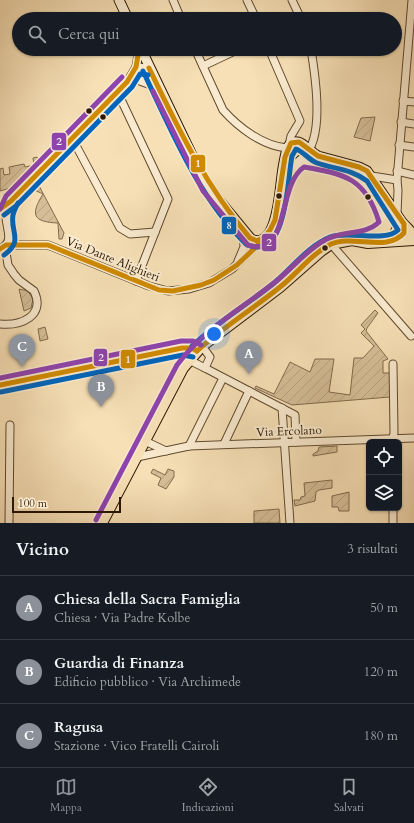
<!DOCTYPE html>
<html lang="it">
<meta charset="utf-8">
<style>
:root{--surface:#171b24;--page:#20242c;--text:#f1f3f6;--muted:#9ea1a6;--line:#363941;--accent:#8c9099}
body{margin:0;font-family:Cardo,serif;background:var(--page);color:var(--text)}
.controls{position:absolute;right:12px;bottom:12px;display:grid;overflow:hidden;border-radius:6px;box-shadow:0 1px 3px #0004}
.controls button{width:36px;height:36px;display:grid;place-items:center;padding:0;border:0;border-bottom:1px solid var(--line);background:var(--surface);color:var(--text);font:20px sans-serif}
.scale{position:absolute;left:12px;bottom:10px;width:109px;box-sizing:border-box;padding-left:4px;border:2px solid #2d1802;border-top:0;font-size:11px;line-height:14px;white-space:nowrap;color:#2d1802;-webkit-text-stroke:3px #faebd0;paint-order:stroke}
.you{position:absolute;left:214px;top:334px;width:14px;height:14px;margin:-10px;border:3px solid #fff;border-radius:50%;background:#1a73e8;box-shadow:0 0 0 6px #1a73e833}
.badge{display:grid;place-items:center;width:26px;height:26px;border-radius:50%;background:var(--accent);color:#fff;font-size:13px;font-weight:700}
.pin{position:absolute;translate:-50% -33px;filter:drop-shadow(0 1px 2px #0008)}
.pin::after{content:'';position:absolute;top:21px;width:14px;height:12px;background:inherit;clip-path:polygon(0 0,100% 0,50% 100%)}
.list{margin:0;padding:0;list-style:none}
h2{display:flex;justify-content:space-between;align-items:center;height:52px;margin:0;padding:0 16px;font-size:17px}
h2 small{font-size:13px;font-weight:400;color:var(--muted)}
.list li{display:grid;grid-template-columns:26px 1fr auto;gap:12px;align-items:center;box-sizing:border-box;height:64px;padding:0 16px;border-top:1px solid var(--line)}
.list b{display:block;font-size:15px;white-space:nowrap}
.list p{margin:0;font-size:13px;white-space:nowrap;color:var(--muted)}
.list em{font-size:13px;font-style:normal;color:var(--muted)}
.icon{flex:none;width:22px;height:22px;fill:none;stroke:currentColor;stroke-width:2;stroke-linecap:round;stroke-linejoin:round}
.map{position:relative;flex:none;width:414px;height:523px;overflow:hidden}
.search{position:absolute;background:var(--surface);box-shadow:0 1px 3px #0004;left:12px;right:12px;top:12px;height:44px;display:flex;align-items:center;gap:10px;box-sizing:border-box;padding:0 14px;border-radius:22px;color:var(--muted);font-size:15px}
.sheet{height:244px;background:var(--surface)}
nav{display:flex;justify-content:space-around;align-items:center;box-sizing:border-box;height:56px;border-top:1px solid var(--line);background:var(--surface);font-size:11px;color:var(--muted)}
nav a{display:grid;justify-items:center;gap:2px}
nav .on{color:var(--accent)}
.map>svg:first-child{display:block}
</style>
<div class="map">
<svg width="414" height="523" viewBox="0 0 414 523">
<defs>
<pattern id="garden-furrows" width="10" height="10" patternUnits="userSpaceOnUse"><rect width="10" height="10" fill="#d5be97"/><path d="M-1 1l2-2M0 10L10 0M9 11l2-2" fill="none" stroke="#b7a380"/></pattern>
</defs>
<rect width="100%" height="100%" fill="#f7e0b6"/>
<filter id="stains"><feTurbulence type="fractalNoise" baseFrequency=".005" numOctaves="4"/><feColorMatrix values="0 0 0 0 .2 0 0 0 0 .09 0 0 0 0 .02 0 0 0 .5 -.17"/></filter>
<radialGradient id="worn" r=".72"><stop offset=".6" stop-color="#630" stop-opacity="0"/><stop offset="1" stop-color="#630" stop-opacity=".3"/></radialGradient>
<!-- garden -->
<g fill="url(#garden-furrows)" stroke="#816b4c">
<path d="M375,117L370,141L354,137L361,118Z"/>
<path d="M37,157L39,162L14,187L0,191V169L3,168L4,175L10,174L9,167L24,164L25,167L34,165L33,158Z"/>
<path d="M37,182L64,233L62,239H59L58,223C33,222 30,215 43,194L30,188Z"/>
<path d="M19,289L28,291L33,299L31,308L24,311Z"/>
<path d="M375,310L378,313L367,328L366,331L388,359L383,361V373H390V397L292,405L255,388L256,386L274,394L290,362L310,372L315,359H334L329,392L350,395L354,358H363L374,346L361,333L365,329L361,325Z"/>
<path d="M45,327L48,339L40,341L38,329Z"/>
<path d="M337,446V452L313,456V454L318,451L319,447Z"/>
<path d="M153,469L165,475L168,469L174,471V477L166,489L158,485L161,478L151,473Z"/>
<path d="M332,480V488L319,490L316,492L315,501L295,506L294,500H300L301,497L305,496L304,483Z"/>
<path d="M349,492V511H339L338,507H332V496Z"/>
<path d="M279,509L280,523H254V511Z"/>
</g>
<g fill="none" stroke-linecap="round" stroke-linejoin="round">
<defs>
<g id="minor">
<path d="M173,0L181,19"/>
<path d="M247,0L256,19"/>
<path d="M292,0L301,19"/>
<path d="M195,49L223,110C239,128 263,146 287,148"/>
<path d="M269,49L300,121L291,136L289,145"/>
<path d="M203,66L239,49"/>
<path d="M136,67L149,68L147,73L137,80"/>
<path d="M127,82L137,80L159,88"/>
<path d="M117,91L168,199L136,281"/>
<path d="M403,101L414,102"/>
<path d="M401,122L414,124"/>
<path d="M72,138L120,228L130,234L155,232"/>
<path d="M399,145L414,147"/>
<path d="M307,153C324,131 315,74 311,49"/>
<path d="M397,171L414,175"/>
<path d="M372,176L397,180L398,190L397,214"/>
<path d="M397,180L412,0"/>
<path d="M0,209L11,201L127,82L136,67L139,49"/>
<path d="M331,244L411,336"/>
<path d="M6,245H48L149,286L168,291L189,289L209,283L232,269L264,238"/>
<path d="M0,249C16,242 5,227 6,215C6,210 9,207 10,203"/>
<path d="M238,261L244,247L243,230"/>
<path d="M0,324C21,326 46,316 34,291L19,280L14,274L8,265L5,246"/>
<path d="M202,346L210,357L205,368L295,415L296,442"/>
<path d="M189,360L205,368"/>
<path d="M282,408L290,523"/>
<path d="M145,441L166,451"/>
<path d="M392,442L394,433L393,364"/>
<path d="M224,444L249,391"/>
<path d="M189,446L223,378"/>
<path d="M137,457L189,446L414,438"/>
<path d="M393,508V523"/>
<path d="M9,523L10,425"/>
</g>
<g id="secondary">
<path d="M119,0L128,19"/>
<path d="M141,49L199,170L218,199L251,239C277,252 280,189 282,175C283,166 285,157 287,148C297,132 308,151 318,156L359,167L367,171L402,222"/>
<path d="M303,160C317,162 352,169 362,178C375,189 383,209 387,224"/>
<path d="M284,182L290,170L306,156"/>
</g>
<g id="primary">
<path d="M354,240L373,234L386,226"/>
<path d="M393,240C385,237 383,230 388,223C400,214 405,228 414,235"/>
<path d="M102,523L183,368L202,346L280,287L321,251L331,244L352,240L368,243L414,240"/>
</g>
</defs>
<!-- minor casing -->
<use href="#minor" stroke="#604a2f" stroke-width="9"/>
<!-- secondary casing -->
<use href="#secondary" stroke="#2d1802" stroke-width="11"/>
<!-- primary casing -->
<use href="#primary" stroke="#2d1802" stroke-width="12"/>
<!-- minor -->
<use href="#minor" stroke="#faebd0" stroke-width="7"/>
<!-- secondary -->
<use href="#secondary" stroke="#faebd0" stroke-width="9"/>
<!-- primary -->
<use href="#primary" stroke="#f7e0b6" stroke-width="10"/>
<defs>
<g id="bus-1">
<path d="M149,68C178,128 206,187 250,238L257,241L265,237"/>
<path d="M0,209L11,201L127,82L136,67L139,49"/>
<path d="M0,249L6,245H48L159,290L173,291L201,285L214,280L237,265L258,245L270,230L275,220L285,157L291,143L299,142L318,156L359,167L367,171L404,224V233C386,253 354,234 331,244C311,254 297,274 280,287C253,309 223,327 197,351"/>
<path d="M0,385L182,348H192L197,351"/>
</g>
<g id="bus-2">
<path d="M143,71C172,132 198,197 247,245C288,260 287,180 292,156L296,149C304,152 309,160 317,163C334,169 352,169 367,181L398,230C385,243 348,230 330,237C308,246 292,268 274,283C247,305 217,322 192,346"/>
<path d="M4,215L16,206L132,87L140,74L148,75"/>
<path d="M4,255C24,241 10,232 13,215C14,211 16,207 18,203"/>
<path d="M1,392L183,355L193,357"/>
</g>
<g id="bus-3">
<path d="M0,209L6,196L122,77"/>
<path d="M0,378L181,341H193L201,345"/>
<path d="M96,520L177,365C203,330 241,309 274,283C292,269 305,251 325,240C341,230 365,236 379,222C366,179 346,174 304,167C276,186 291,259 248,245L203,191L153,91"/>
</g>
</defs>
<!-- bus-1 casing -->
<use href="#bus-1" stroke="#faebd0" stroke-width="8"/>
<!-- bus-2 casing -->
<use href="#bus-2" stroke="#faebd0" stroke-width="8"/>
<!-- bus-3 casing -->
<use href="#bus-3" stroke="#faebd0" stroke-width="8"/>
<!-- bus-1 -->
<use href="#bus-1" stroke="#cf8a00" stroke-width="5"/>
<!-- bus-2 -->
<use href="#bus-2" stroke="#0065bd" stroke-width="5"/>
<!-- bus-3 -->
<use href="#bus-3" stroke="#8e44ad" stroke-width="5"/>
</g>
<!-- markers -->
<g fill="#2d1802" stroke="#faebd0" stroke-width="1.5">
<circle cx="89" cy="111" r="3.5"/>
<circle cx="103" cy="117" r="3.5"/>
<circle cx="279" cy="196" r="3.5"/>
<circle cx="368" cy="197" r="3.5"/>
<circle cx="325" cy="248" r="3.5"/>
</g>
<g text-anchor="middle" stroke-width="4" stroke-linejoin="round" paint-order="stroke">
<!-- street labels -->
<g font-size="12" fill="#2d1802" stroke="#faebd0">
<text transform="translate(113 259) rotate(22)" y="4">Via Dante Alighieri</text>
<text transform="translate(289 431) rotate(-2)" y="4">Via Ercolano</text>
</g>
</g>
<g stroke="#faebd0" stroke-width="1.5">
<rect x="51" y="132" width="16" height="19" rx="4" fill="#8e44ad"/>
<rect x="190" y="154" width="16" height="19" rx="4" fill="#cf8a00"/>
<rect x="221" y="216" width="16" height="19" rx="4" fill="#0065bd"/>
<rect x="261" y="233" width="16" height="19" rx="4" fill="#8e44ad"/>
<rect x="93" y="348" width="15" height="19" rx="4" fill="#8e44ad"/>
<rect x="120" y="349" width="16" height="20" rx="4" fill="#cf8a00"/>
</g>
<g font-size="11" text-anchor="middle" font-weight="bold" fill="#fff">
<text x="59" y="145">2</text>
<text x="198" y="167">1</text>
<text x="229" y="229">8</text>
<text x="269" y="246">2</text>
<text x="101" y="361">2</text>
<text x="128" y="363">1</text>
</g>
<rect width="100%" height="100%" filter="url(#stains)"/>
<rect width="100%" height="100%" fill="url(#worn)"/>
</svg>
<div class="controls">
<button><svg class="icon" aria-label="locate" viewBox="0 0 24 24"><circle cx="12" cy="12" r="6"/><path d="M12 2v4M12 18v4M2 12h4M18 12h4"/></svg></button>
<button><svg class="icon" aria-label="layers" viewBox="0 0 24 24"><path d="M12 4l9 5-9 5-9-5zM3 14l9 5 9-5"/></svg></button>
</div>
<div class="scale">100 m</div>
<div class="you"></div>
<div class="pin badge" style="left:249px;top:374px">A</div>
<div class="pin badge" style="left:101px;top:407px">B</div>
<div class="pin badge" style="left:22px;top:367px">C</div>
<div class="search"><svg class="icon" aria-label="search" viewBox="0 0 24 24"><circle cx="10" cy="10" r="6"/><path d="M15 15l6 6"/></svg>Cerca qui</div>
</div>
<section class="sheet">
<h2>Vicino<small>3 risultati</small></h2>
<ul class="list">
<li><span class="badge">A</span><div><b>Chiesa della Sacra Famiglia</b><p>Chiesa · Via Padre Kolbe</p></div><em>50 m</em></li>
<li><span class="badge">B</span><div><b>Guardia di Finanza</b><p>Edificio pubblico · Via Archimede</p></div><em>120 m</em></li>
<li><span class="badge">C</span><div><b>Ragusa</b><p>Stazione · Vico Fratelli Cairoli</p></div><em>180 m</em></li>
</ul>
</section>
<nav>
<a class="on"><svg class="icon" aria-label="map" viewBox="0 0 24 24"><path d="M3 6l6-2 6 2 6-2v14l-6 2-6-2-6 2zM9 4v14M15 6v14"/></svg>Mappa</a>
<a><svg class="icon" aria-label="directions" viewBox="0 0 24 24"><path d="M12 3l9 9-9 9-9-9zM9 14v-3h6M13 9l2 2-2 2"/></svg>Indicazioni</a>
<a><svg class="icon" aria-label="saved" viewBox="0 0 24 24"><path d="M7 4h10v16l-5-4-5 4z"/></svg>Salvati</a>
</nav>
